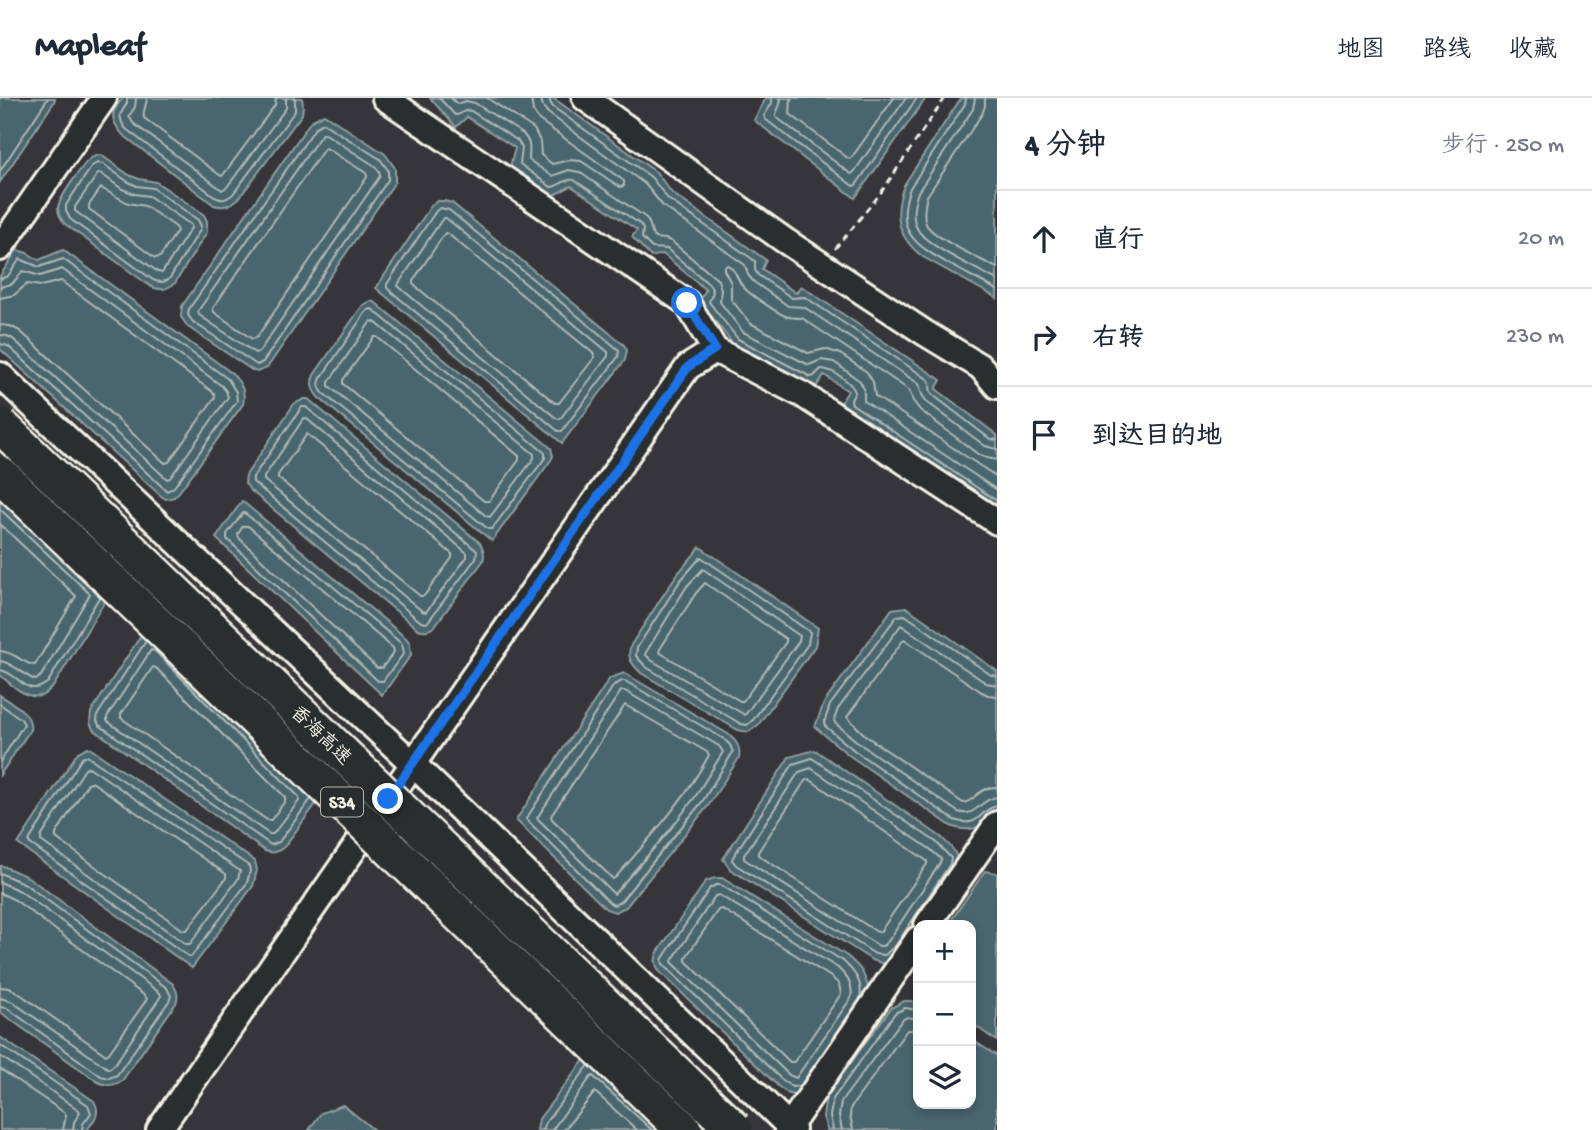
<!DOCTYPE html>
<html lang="zh">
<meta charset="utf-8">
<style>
:root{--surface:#fff;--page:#f6f6f7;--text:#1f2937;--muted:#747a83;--line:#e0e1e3}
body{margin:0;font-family:"Gochi Hand","LXGW WenKai TC",sans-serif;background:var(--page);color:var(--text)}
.controls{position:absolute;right:21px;bottom:21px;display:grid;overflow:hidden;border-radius:14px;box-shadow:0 4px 10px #0003}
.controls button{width:63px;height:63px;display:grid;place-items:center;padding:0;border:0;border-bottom:2px solid var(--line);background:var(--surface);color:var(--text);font:35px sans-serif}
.stop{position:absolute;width:21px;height:21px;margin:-16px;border:5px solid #1a73e8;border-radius:50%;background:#fff}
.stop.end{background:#1a73e8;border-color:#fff;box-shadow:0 2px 7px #0008}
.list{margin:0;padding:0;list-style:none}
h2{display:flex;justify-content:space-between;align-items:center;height:91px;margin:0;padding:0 28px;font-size:30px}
h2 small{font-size:23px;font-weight:400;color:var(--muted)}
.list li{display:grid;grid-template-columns:46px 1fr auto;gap:21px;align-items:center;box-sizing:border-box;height:98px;padding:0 28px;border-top:2px solid var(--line)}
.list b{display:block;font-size:26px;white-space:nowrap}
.list em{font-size:23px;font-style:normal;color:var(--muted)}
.icon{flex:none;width:38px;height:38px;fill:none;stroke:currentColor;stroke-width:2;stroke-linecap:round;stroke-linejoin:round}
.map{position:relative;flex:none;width:997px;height:1032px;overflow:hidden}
header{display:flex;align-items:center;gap:42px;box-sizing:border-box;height:98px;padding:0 35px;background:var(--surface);border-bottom:2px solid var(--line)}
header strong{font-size:33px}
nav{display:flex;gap:38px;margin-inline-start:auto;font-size:24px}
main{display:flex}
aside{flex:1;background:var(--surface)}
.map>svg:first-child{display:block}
</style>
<header>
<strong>Mapleaf</strong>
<nav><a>地图</a><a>路线</a><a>收藏</a></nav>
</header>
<main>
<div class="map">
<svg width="997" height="1032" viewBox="0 0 997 1032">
<rect width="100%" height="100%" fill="#36363a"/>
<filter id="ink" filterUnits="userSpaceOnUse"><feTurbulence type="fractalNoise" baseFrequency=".0143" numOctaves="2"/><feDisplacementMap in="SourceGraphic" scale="14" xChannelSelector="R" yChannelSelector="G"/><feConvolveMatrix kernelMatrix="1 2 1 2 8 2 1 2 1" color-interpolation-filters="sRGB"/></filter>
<g filter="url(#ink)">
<!-- water -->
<g fill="#4a656e" stroke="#8e9d9f" stroke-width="2">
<path d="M0,0H55L54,4L0,84Z"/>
<path d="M123,0H302L303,8L302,16L239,100C231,107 225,110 214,107L122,36C110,21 110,14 123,0Z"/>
<path d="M430,0H553L656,74L672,95L766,162L762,171L796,195L801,188L941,282L936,291L997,337V411L840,306L848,293L824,277L816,289L733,246L699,202L706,192L663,156L651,159L632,139L637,132L571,88L552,98L510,69L515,50L467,19L456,29Z"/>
<path d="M766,0H926L855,100L754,22Z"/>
<path d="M961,0H997V200L923,159C897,139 893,117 904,87Z"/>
<path d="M324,16L385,56L395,70V84L267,270L257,274L252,272L188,229L181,219L182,208L311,23Z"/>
<path d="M101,57L129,77L139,81L156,84L199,113L204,117L207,123V134L175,185C166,192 161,193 150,188L65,126C61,121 58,116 58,110C58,102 83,66 90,61C94,57 95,58 101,57Z"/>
<path d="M437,103H444L452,105L624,247L627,252L625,262L562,345L376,190L431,108Z"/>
<path d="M17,152L27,155L39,162L63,152L233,276C241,286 246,293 243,306L179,394L174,399L166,401L161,398L0,251V178Z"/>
<path d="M371,203L376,205L551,350L553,358L551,362L492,443L318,299C312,291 310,286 314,277L360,211L363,207Z"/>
<path d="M304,301H308L480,445C484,452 485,456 483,463L434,529C428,533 425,533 418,531L250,392L245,385L246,377L294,306Z"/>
<path d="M0,390L111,493L53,589C49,591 47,595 43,597C28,604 11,586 0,577Z"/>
<path d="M242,403L407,541L410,546L411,557L382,597L216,440Z"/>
<path d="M700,449L818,530L815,548L758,627L748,634L738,632L641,575C632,566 626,560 631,547L675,479Z"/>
<path d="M906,509L997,573V711C985,729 972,736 951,728L850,658L815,629L824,605L892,511Z"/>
<path d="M149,525L321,699L284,749C277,754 273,756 265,753L93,631L90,625L91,614Z"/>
<path d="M624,575L728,636C736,643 741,648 739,660L708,708L626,809L615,814L606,811L516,722L610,580Z"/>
<path d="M0,597C12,606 33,614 30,632L0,677Z"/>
<path d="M88,649L255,763L257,772L253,788L192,870L18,746L78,654Z"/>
<path d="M815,652L941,739C950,748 959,754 957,768L901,852L887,864L881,865L872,862L730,771L723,761L789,659Z"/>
<path d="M0,768H3L28,779L173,886C177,893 179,897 176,905L122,983C113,988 108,988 98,984L0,914Z"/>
<path d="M985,773L997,775V943L971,925V827H948Z"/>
<path d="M715,780H722L847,858C861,870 864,874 869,892L797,997L789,996L779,989L659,873C655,866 654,861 658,854L706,783Z"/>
<path d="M904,903H912L918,907V1006H971V941L997,958V1032H827L823,1019L826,999L891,910Z"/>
<path d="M0,939L94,1003C101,1015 95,1021 87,1032H0Z"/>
<path d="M591,953L675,1032H537L539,1021Z"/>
<path d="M343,1007L374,1032H309L321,1015Z"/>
</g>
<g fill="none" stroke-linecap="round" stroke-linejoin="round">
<!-- shore -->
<g stroke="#b0b9b7" stroke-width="2">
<path d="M127,0V5L120,17L122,25L126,31L217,100C224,103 228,100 233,96L295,13V0"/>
<path d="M136,0L135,9L129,18L133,25L222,92L227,89L286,10V0"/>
<path d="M147,0C147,6 142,14 144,20L221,78L223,77L275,7L276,0"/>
<path d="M439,0L455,17C461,18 463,10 471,13L518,43L522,50L520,66L551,89C559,89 565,80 574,82L640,126L643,131L642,140L652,150L667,151L710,187L713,194L709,204L738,241L811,279L814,278L821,271C832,271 852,284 855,294L851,302L852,306L997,403"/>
<path d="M451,0L457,6L466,3L475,5L523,36C532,45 529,52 529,62L552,78L569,72L579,74L645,119C653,127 649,134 655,140L665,141L671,143L718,182L721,191L720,204L743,234L809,267L821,262L834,264L860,283L864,291V303L997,392"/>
<path d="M487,0L534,31L540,43L541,57L552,66L570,62L581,63L620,89L624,88V83L539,22L533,13L531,0"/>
<path d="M541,0L543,9L548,15L645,86L663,108L745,167L748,177L754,184L788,208L804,209L919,286L922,297L927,304L985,348L997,351"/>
<path d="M550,0V4L553,9L651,79L668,101L755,163V172L758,177L792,200L805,199L929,282C932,287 928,292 933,297L990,341L997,342"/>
<path d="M772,0V5L764,18L765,21L853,88L856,87L917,0"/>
<path d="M781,0L780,6L776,16V19L851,76L854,74L906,0"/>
<path d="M791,0L790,16L849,61L852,59L894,0"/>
<path d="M966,0L965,6L910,90C894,133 915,147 949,166C965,175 981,183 997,192"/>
<path d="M975,0L973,11L918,94C914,105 911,121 918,132C928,149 978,171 997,182"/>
<path d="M985,0V8L982,16L927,98C925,106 923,118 926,126C932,139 982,162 997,170"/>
<path d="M323,25L380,61L388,72V82L263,264L257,267L193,224L188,217L189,211L316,29Z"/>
<path d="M324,35L375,68L379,73L380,78L259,254L255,255L199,217L198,213L321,37Z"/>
<path d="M326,50L366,75L367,79L257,239L252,241L214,214L213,210L324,51Z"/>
<path d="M97,65L103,66L127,83L137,88L153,90L198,122L201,128L200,132L170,180C164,185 160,185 153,182L70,121L66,113V107L92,68Z"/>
<path d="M0,73L48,0"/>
<path d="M100,75L122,91L135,96L149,98L191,127V130L162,175L158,174L75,113V109L97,77Z"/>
<path d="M101,90L128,105L145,108L176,129L177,133L160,159L155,160L89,111V107Z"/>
<path d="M440,110L449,112L619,252L618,259L562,333H558L387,190V186L436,113Z"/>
<path d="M443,120H446L608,254V258L560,321L556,320L398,188L399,185Z"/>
<path d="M445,135L448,136L594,256V260L559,305H555L413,186V183Z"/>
<path d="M0,181L8,178L20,161L39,169L63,161L228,281L236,294L237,303L174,389L167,393L8,248L0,246"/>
<path d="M0,189L12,186L23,173L40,178L62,171L222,288L226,293L228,299L170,380L167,381L13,241L7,238L0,237"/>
<path d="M0,200L14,197L27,186L41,188L61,183L214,295L215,299L169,364L165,365L20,233L10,228L0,227"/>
<path d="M372,211L545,355V360L492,431H488L323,295C319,290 318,286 321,280L365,215L368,212Z"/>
<path d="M371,223L375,224L534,356V360L490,419L486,418L329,288V284Z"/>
<path d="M374,239H377L519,358V362L489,403H484L343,286V282Z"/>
<path d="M302,309H306L477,453L476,460L427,525L421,524L253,384V379Z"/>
<path d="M304,320L307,321L467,455V459L426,514L422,513L264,382V379Z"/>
<path d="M307,336L452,456V460L424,498H420L278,380V377Z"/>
<path d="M997,362L987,360L979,357L920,312L913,303L909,292L802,220C796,220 791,220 785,218C776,214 751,197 744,190C736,181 738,174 728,167L724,169V172L731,185V201L750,225L808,255L825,251L840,256L867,274L873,284L875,298L997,379"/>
<path d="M0,411L90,496L41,578C39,579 38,581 36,582C31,583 13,564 0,563"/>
<path d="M243,415L246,416L402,546L404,555L383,583H378L227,441V436Z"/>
<path d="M0,426L76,498L35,567C22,566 16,554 0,553"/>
<path d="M243,428H248L393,550L394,554L382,570H377L239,440L238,436Z"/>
<path d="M701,459L810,534L808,546L753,622L747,627L741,626L646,569L636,558L637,550L680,483Z"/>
<path d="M703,471L800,538L799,543L745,617L651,562L645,556L687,488Z"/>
<path d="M705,485L786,541V544L743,603H740L659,554L660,551L696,495Z"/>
<path d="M146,543L98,616L97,623L99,627L271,747L279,744L311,701"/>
<path d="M151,552L155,553L299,699V703L273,736H269L107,623V619Z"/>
<path d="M153,569L156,570L285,699V703L271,722H267L121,620V616Z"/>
<path d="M0,572C20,575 26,602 48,584L100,498"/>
<path d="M997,578L991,577L905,517L897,518L830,607L824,625L825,628L855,653L954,722C982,731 978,711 997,708"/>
<path d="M622,583H625L724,641L730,647L733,654L702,704L621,803L614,807L610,805L526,721L614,587Z"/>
<path d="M997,587L986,585L901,527L838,611L834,622L835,625L860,646L958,714C977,720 979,701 997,699"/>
<path d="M621,593H625L719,648L723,654L695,699L669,733L614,796L537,720Z"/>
<path d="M997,598L988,597L980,593L904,541L847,619L866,638L963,705C975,704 977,689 997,689"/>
<path d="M0,606L21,621L24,626L0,664"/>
<path d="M625,607L707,654L709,657C685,702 649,741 616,779L613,781L552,721L551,718Z"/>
<path d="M87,658L249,768L250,773L247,785L191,859L188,858L29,745L30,741L82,660Z"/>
<path d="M812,660L936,744L951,760L950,766L896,847L885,857L875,856L736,767L732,762L733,759L793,666Z"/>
<path d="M89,669L240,773L238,781L190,846H186L41,743V739L85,671Z"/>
<path d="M811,670L930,751L941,761L940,765L889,842L883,848H879L744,761V757L799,674Z"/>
<path d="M809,681L927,763V766L880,834H877L758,757V754L805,683Z"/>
<path d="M92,684L226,776V780L187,832H183L56,740V736L88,685Z"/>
<path d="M0,775L25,786L167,890L171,898L169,903L117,977L109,980L101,978L7,910L0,909"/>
<path d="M0,784L20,793L160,895L161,898L115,966L109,971L11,903L0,900"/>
<path d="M0,795L15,802L145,898L147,901L109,955L106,957L17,894L9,890L0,889"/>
<path d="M719,797L838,870C847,879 854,886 851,900L796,980L789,977L672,864L673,861L715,798Z"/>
<path d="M722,811L831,879L839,886L841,896L794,964H790L686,863V859L718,812Z"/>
<path d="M0,947L88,1007L91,1015L83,1026L82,1032"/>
<path d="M0,958L79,1012L80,1015L74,1024L73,1032"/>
<path d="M0,971L65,1015L66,1017L63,1032"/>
<path d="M800,988L792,989L783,983L663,866L662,862L665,857L710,790L716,787H721L843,863C855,874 863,884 860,901"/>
<path d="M543,1032L546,1024L589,967"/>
<path d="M552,1032L591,979L593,978L652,1032"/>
<path d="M564,1032L595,994L637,1032"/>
<path d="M833,1032L830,1018L833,1001L895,915L905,910L918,912"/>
<path d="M842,1032L839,1018L841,1004L902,922L907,919L918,921"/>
<path d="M853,1032L850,1017L851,1009L907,932H918"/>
</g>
<defs>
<g id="minor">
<path d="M385,0L687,205L715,252L803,297L997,424"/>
<path d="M585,0L784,142L925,235L981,269L997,288"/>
<path d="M0,150L104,0"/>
<path d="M0,277L413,666L793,1032"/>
<path d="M927,827L997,726"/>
<path d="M159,1032L688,269L715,252"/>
<path d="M787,1032L918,841"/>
</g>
</defs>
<!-- minor casing -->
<use href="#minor" stroke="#f4f1e8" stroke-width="30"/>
<!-- path -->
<path stroke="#f4f1e8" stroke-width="2.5" stroke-dasharray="7 5" stroke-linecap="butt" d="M835,151L880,96L945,0"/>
<!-- minor -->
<use href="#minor" stroke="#2a2d2e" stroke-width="24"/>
<defs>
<g id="highway-bridge">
<path d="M0,327L735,1032"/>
<path d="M0,376L684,1032"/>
</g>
</defs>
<!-- highway-bridge casing -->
<use href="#highway-bridge" stroke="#f4f1e8" stroke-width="40" stroke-linecap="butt"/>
<!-- highway-bridge -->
<use href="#highway-bridge" stroke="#2a2d2e" stroke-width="35"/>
</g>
</g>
<g fill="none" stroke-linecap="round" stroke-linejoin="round" filter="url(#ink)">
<!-- route -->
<path stroke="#1a73e8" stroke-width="9" d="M388,701L688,269L715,251L687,205"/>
</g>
<g text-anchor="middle" stroke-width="5" stroke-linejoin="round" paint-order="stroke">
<!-- shield labels -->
<rect fill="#2a2d2e" stroke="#b7b6b0" stroke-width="2" x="321" y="689.5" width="42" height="29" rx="5"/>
<g font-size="18" font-weight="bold" fill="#f4f1e8">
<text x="342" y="710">S34</text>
</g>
<!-- street labels -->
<g font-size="19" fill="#f4f1e8" stroke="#2a2d2e">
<text transform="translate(322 636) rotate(44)" y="7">香海高速</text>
</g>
</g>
</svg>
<div class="controls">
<button>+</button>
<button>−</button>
<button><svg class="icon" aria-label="layers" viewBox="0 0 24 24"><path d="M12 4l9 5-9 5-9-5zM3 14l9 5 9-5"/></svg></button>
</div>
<div class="stop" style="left:687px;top:205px"></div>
<div class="stop end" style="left:388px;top:701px"></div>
</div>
<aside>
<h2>4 分钟<small>步行 · 250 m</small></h2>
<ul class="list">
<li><svg class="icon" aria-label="ahead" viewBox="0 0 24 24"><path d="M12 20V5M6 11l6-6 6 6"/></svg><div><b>直行</b></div><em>20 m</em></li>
<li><svg class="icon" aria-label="right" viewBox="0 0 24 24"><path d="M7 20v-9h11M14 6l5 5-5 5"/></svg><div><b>右转</b></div><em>230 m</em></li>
<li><svg class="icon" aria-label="arrive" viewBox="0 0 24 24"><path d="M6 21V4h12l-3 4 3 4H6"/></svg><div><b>到达目的地</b></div></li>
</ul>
</aside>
</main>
